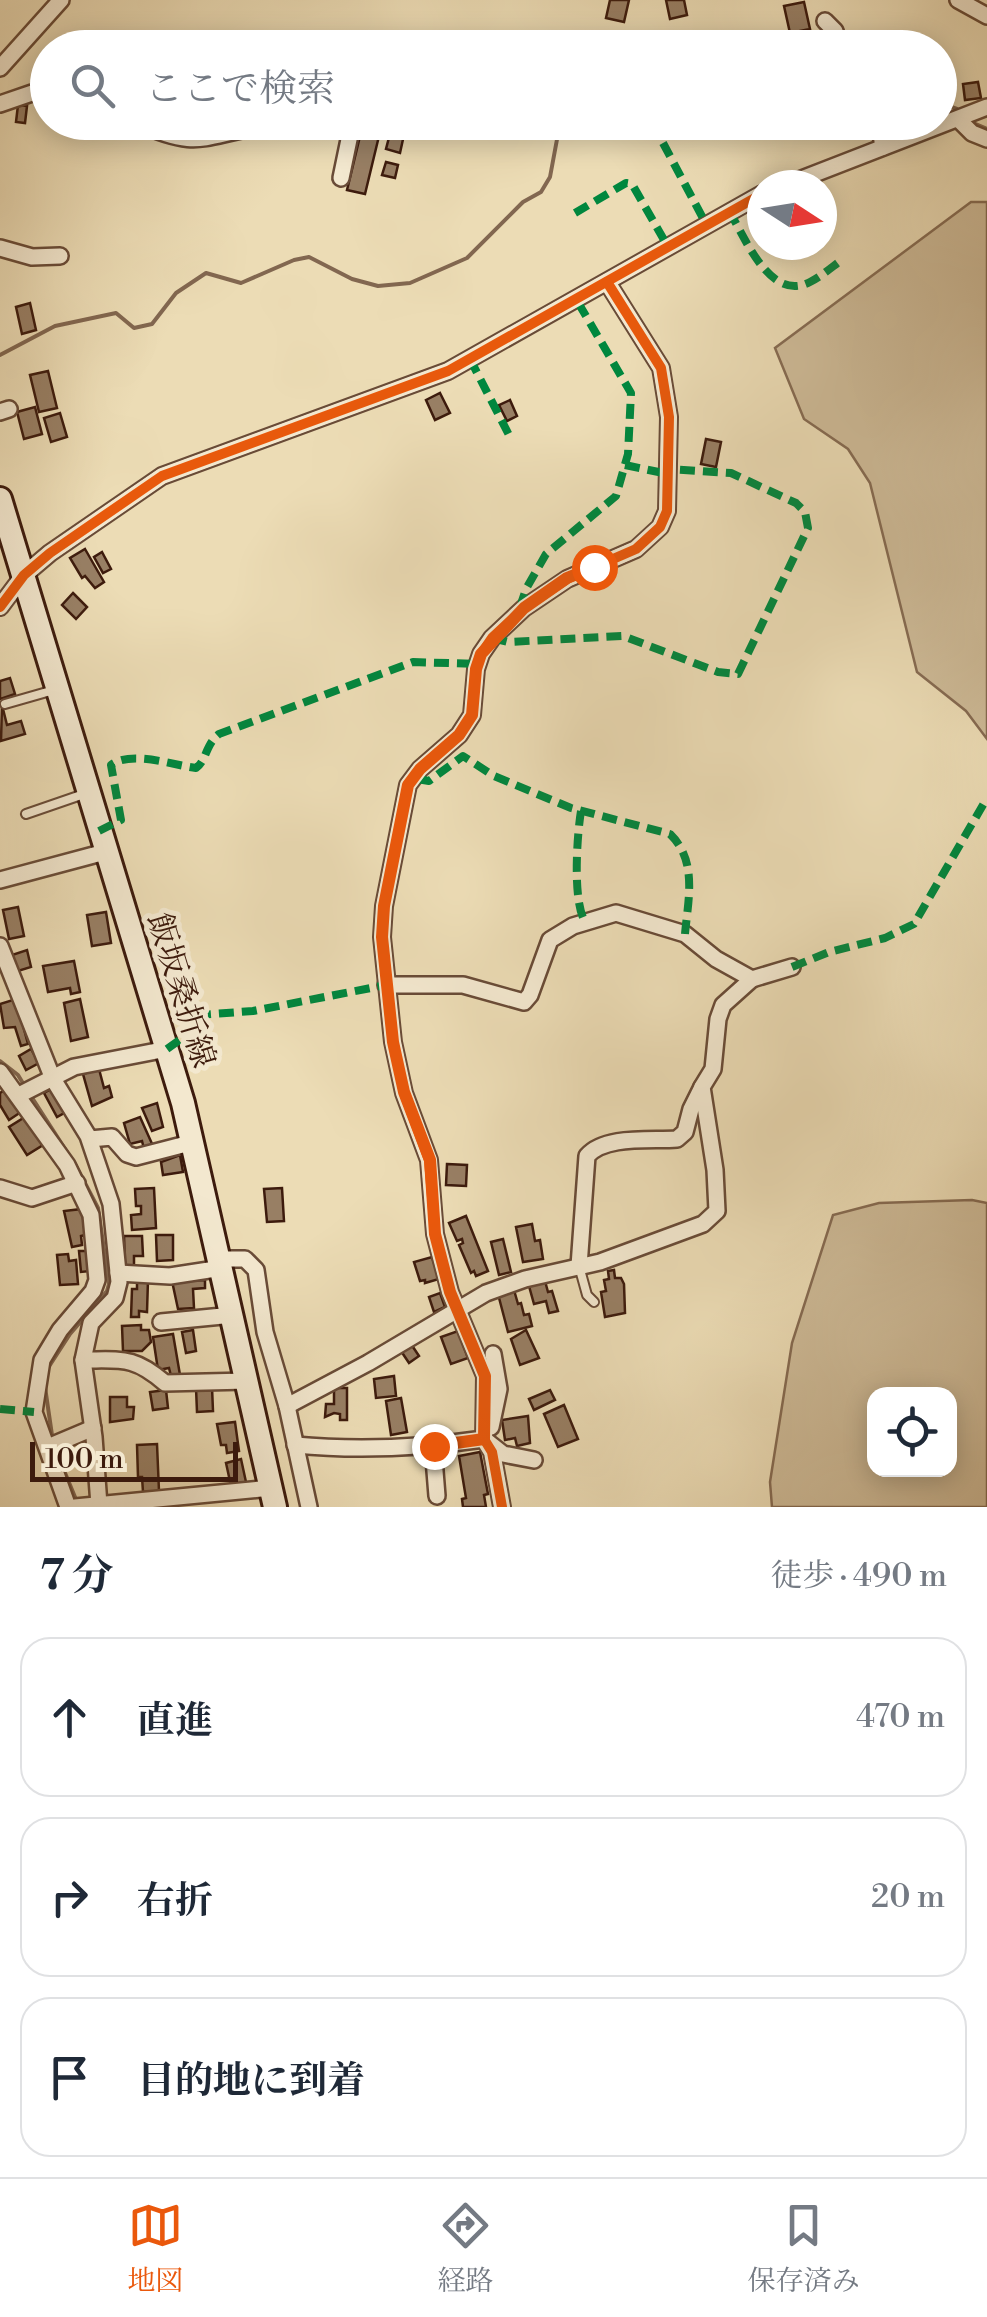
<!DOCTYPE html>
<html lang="ja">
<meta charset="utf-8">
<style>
:root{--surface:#fff;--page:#f2f2f3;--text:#1f2937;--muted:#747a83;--line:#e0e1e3;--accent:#ea580c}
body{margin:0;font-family:"Libre Bodoni","Noto Serif JP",serif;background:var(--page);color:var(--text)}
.controls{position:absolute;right:30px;bottom:30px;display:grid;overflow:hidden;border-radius:20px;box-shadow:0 5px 25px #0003}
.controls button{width:90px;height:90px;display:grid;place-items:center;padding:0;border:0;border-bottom:2px solid var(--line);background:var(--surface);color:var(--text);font:50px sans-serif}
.compass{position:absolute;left:747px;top:170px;width:90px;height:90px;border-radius:50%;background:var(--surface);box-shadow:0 5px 25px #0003;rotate:102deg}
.scale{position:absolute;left:30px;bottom:25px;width:208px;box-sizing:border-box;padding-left:10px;border:5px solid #3d1b0d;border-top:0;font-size:28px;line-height:35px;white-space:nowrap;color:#3d1b0d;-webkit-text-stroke:8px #f3e8cf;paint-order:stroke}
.stop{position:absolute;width:30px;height:30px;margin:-22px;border:8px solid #ea580c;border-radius:50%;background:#fff}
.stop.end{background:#ea580c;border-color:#fff;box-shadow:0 2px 10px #0008}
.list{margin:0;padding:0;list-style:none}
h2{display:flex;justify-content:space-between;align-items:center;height:130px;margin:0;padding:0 40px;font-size:42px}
h2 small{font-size:32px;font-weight:400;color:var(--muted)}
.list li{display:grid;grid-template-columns:65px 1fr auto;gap:30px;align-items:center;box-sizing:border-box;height:160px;margin:0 20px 20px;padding:0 20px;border:2px solid var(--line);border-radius:30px}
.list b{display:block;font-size:38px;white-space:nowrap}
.list em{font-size:32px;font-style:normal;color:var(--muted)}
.icon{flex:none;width:55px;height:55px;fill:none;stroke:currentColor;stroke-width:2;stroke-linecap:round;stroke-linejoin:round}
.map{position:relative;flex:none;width:987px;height:1507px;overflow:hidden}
.search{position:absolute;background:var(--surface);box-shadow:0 5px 25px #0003;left:30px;right:30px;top:30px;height:110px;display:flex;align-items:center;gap:25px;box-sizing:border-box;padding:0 35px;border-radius:55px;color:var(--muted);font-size:38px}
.sheet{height:670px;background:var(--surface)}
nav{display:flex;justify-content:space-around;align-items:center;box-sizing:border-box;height:140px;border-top:2px solid var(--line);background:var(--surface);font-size:28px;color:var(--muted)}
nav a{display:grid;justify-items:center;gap:5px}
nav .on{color:var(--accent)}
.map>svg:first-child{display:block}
</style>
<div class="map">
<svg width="987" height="1507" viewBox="0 0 987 1507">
<rect width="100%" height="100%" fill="#ecdcb5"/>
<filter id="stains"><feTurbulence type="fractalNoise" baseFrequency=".002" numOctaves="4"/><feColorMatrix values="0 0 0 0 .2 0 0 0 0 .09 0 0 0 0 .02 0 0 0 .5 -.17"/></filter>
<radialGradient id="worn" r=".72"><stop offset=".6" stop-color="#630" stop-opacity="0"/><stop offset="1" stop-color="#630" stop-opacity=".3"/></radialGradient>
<!-- green -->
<g fill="#cebb98" stroke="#866b52" stroke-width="2.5" fill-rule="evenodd">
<path d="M971,202H987V739L966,711L917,672L870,483L848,449L804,419L775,348Z"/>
<path d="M972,1200L987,1203V1507H772L770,1482L792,1343L833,1215L879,1203ZM874,1394H950V1470H874Z"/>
</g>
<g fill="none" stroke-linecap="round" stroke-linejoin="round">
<!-- stream -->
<g stroke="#826750" stroke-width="4">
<path d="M940,103L957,109"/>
<path d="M780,122L833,126L838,122"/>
<path d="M971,122L987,129"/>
<path d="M0,355L55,326L116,313L134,328L152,324L176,293L206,273L241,283L294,260L309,257L352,279L378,286L410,283L467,258L523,202L541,192L550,177L558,134L591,122"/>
<path d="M0,1061L18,1075L24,1085"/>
<path d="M29,1093L67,1152"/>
<path d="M48,1368L70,1334L107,1291L109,1284L98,1208L75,1164"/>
<path d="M45,1387L53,1442"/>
<path d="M56,1451L77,1502"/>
</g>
</g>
<!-- building -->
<g fill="#987f64" stroke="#3d1b0d" stroke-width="2.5">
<path d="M610,0H629L624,22L606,18Z"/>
<path d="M666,0H684L687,15L670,19Z"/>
<path d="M804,2L810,29L790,33L784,6Z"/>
<path d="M826,34L830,47L809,48L807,40Z"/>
<path d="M978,82L981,98L965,100L963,84Z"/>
<path d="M18,105L27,106L25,123L16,122Z"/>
<path d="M392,126L405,130L400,153L386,149Z"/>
<path d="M361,132L379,136L365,194L347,190Z"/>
<path d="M386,162L398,165L395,178L382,175Z"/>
<path d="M30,303L36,330L22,334L16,307Z"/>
<path d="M48,371L57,408L39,412L30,375Z"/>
<path d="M440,393L450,413L435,420L426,400Z"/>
<path d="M510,400L517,416L507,421L499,405Z"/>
<path d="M35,407L42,434L24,439L17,412Z"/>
<path d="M60,413L67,437L51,442L44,418Z"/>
<path d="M706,439L721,442L716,467L701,464Z"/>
<path d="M85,549L104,582L95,588L85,576L82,578L70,558Z"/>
<path d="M102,552L111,569L103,573L94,557Z"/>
<path d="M73,593L87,607L76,619L62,605Z"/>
<path d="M10,678L15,694L0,699V681Z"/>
<path d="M2,705L7,725L21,721L25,734L1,741Z"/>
<path d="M18,907L24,936L9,939L3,910Z"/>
<path d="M106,912L111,943L92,946L87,915Z"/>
<path d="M27,950L31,967L18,971L12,955Z"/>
<path d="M74,961L80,992L71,994L70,988L48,992L43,966Z"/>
<path d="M16,999L28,1044L21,1046L15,1027L4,1028L0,1004Z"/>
<path d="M80,999L88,1037L71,1041L64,1003Z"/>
<path d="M31,1049L39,1063L26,1070L19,1056Z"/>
<path d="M99,1069L104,1088L109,1086L112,1097L92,1106L83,1074Z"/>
<path d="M53,1088L66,1112L57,1117L44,1093Z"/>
<path d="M7,1089L21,1112L9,1120L0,1105V1093Z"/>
<path d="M157,1103L163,1127L152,1131L142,1108Z"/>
<path d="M25,1117L43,1145L27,1155L9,1127Z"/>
<path d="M140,1117L153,1146L144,1149L142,1141L130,1144L124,1123Z"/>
<path d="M180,1155L183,1172L163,1175L161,1162Z"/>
<path d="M447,1164L467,1165L466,1186L446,1185Z"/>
<path d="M154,1188L156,1228L132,1230L131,1215L141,1214V1206H136L135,1189Z"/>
<path d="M282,1188L284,1221L267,1222L264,1189Z"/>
<path d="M82,1209L85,1235L81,1236L82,1245L72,1247L64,1211Z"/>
<path d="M466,1216L488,1271L476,1276L474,1271L471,1273L459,1245L463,1243L462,1239L457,1241L449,1223Z"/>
<path d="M532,1224L535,1241L540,1240L543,1259L523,1262L516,1227Z"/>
<path d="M156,1235H173V1260L157,1261Z"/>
<path d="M124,1236H142L143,1256H134V1271H125Z"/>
<path d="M503,1239L511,1272L499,1275L491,1242Z"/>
<path d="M79,1251H89L91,1271L81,1272Z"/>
<path d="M68,1254L69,1261L76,1260L78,1284L60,1285L57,1255Z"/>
<path d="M432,1257L439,1279L425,1283V1280L420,1281L414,1262Z"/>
<path d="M614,1270L615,1278H621L624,1284L625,1313L605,1317L601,1292L606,1291L604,1280L609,1279L608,1271Z"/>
<path d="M137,1279L148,1280L147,1312L139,1311V1317H131L132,1289H137Z"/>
<path d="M205,1280V1288L193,1289L194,1308L178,1309L172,1281Z"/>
<path d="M545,1281L548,1292L552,1291L558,1311L549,1313L546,1301L534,1304L529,1286Z"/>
<path d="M514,1290L518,1304L521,1303L524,1315L529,1314L532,1326L508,1332L498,1294Z"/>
<path d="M440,1293L445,1307L434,1312L429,1297Z"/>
<path d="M141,1325V1330H149L151,1342L142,1351H123L122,1326Z"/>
<path d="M193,1330L196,1351L186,1353L182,1332Z"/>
<path d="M526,1330L539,1358L520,1365L511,1339Z"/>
<path d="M458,1331L468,1358L451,1364L441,1337Z"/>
<path d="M173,1334L180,1375L171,1376L169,1368L158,1370L153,1337Z"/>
<path d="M411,1344L419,1356L409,1363L401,1351Z"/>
<path d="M394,1376L396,1396L376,1398L374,1379Z"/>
<path d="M212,1387L213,1411L197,1412L196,1388Z"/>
<path d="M334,1388H347V1420H340V1414L334,1413L325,1417L326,1404H334Z"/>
<path d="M166,1390L168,1408L153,1410L150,1392Z"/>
<path d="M550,1390L555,1400L534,1410L529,1399Z"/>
<path d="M110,1397H127V1407H134L133,1419L110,1422Z"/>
<path d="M401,1398L407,1432L391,1435L386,1401Z"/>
<path d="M564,1405L578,1439L558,1447L544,1414Z"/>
<path d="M528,1416L530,1443L517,1446L515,1438L505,1440L502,1420Z"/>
<path d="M235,1422L239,1451L227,1453L226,1445H221L217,1424Z"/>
<path d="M157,1444L159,1491L143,1492L142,1477H138L137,1445Z"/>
<path d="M480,1452L488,1494L484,1495L486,1507H463L462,1499L466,1498L459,1456Z"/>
<path d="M241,1459L246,1482L231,1486L226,1463Z"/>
</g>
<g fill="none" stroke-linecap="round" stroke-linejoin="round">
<defs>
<g id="lane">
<path d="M5,704L54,690"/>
<path d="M26,814L84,794"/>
<path d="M579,1266L587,1295L594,1302"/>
</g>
<g id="street">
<path d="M958,0L987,16"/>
<path d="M825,21L835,31L839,48"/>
<path d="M0,68L61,0"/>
<path d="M0,104L32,93L48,94"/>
<path d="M958,119L972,133L987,139"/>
<path d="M136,122C201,152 203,134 266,126C305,121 345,124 384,127"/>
<path d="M879,122L883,147"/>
<path d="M341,178L352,125"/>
<path d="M786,185L987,107"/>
<path d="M0,248L32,257L60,256"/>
<path d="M0,412L9,409"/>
<path d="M0,607L24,575L50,553L162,476L448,371L762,194"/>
<path d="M0,880L105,852"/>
<path d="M0,946L53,1079L88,1136L111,1204L119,1282L115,1298L91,1323L83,1360L94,1437L99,1505"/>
<path d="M386,985H463L524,1002L530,995L550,940L573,926L616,913L685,934L716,959L752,979L792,967"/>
<path d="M0,1072L67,1165L91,1215L97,1280L93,1291L60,1330L42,1360L34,1412L68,1507"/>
<path d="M19,1095L74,1067L167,1049"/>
<path d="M90,1139L112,1137L127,1154L136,1157L194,1142"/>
<path d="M0,1188L32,1198L77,1183"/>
<path d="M220,1259H245L256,1270L265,1332L287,1406L309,1507"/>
<path d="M579,1266L587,1156C605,1135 651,1141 677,1139L685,1132L691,1109L702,1087"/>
<path d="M118,1273L170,1276L222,1268"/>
<path d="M161,1322L233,1315"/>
<path d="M83,1360C122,1360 134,1356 165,1383L247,1381"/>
<path d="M287,1406L368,1363L486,1293L525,1279L600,1262L703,1224L717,1211L715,1170L702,1087L713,1069L718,1019L723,1005L752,979"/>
<path d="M491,1427L499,1389L493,1354"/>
<path d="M295,1445C359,1451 421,1448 484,1439L503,1454L534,1460"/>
<path d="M433,1446L437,1496"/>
<path d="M48,1447L93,1428"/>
<path d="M75,1507L271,1488"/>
<path d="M502,1507L492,1452L484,1439L485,1376L450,1292L435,1234L429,1160L404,1093L393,1042L382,937L384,906L408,785L420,769L459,735L472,715L476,669L481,654L492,638L524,608L567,579L636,549L660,527L667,511L669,417L661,368L607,282"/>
</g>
<path id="secondary" d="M0,499L183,1103L275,1507"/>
</defs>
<!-- lane casing -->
<use href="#lane" stroke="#694b37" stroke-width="12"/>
<!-- street casing -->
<use href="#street" stroke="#694b37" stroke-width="20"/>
<!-- secondary casing -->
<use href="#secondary" stroke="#3d1b0d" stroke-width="28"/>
<!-- lane -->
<use href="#lane" stroke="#f3e8cf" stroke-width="8"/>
<!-- street -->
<use href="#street" stroke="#f3e8cf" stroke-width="15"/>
<!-- secondary -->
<use href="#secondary" stroke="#f3e8cf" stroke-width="22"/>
<!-- quiet -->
<g stroke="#00873e" stroke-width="8" stroke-dasharray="15 8" stroke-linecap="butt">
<path d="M663,143L706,224"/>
<path d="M729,211C745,237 770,303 810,282C822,276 833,266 843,259"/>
<path d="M575,213L626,183L632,184L667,245"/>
<path d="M470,359L509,435"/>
<path d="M625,465L668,474"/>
<path d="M524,608L522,601L526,589L546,554L616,496L628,454L631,393L576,299"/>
<path d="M492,638L508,642L623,636L718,672L738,674L808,528L805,512L796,503L731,473L668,469"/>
<path d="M417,779L429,781L463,756L494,776L571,808L670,834C698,861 688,900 685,934"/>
<path d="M581,811C577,835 572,904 586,923"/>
<path d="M99,831L121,820L111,765C131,750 172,765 196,768C207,760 205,745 219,734L413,662L478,664"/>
<path d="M792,967L829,952L885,938L914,924L987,798"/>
<path d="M167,1049L181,1039L188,1021L199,1015L253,1011L386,985"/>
<path d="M0,1409L34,1412"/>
</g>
<defs>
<g id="cycleway">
<path d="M0,607L24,575L50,553L162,476L448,371L762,194"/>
<path d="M502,1507L492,1452L484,1439L485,1376L450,1292L435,1234L429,1160L404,1093L393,1042L382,937L384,906L408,785L420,769L459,735L472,715L476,669L481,654L492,638L524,608L567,579L636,549L660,527L667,511L669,417L661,368L607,282"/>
</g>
</defs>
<!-- cycleway casing -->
<use href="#cycleway" stroke="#f3e8cf" stroke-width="16"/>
<!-- cycleway -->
<use href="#cycleway" stroke="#e8590c" stroke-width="10"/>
</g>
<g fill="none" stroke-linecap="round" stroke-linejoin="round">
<!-- route -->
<path stroke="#ea580c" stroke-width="12" d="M434,1446L484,1439L485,1376L450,1292L435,1234L430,1160L404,1092L393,1042L382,937L384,906L408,785L420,769L459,735L472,715L476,669L481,654L524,608L567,578L594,567"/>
</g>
<g text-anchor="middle" stroke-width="10" stroke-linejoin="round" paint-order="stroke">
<!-- street labels -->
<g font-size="32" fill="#3d1b0d" stroke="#f3e8cf">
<text transform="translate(182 990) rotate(73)" y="11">飯坂桑折線</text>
</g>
</g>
<rect width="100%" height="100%" filter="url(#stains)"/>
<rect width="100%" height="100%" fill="url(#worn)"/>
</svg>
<div class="controls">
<button><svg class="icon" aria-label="locate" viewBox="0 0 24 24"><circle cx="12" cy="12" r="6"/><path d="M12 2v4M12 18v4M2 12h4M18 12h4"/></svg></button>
</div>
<svg class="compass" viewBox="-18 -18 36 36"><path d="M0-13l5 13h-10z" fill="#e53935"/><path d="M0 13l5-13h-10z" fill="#747a83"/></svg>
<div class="scale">100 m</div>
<div class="stop" style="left:594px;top:567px"></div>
<div class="stop end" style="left:434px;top:1446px"></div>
<div class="search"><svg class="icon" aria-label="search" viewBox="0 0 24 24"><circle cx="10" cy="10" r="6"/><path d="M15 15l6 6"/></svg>ここで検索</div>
</div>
<section class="sheet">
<h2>7 分<small>徒歩 · 490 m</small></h2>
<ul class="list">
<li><svg class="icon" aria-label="ahead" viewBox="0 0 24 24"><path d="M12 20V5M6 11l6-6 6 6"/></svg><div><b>直進</b></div><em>470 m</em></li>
<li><svg class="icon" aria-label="right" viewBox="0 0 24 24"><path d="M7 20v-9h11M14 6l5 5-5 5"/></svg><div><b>右折</b></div><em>20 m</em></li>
<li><svg class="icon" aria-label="arrive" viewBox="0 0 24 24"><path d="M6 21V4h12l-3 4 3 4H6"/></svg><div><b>目的地に到着</b></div></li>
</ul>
</section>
<nav>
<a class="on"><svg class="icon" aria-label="map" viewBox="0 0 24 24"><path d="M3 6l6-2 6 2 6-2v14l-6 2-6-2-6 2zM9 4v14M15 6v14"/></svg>地図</a>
<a><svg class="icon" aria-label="directions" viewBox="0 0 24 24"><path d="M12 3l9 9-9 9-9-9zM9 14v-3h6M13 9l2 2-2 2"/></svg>経路</a>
<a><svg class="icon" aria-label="saved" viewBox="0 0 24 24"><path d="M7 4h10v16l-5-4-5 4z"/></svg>保存済み</a>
</nav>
